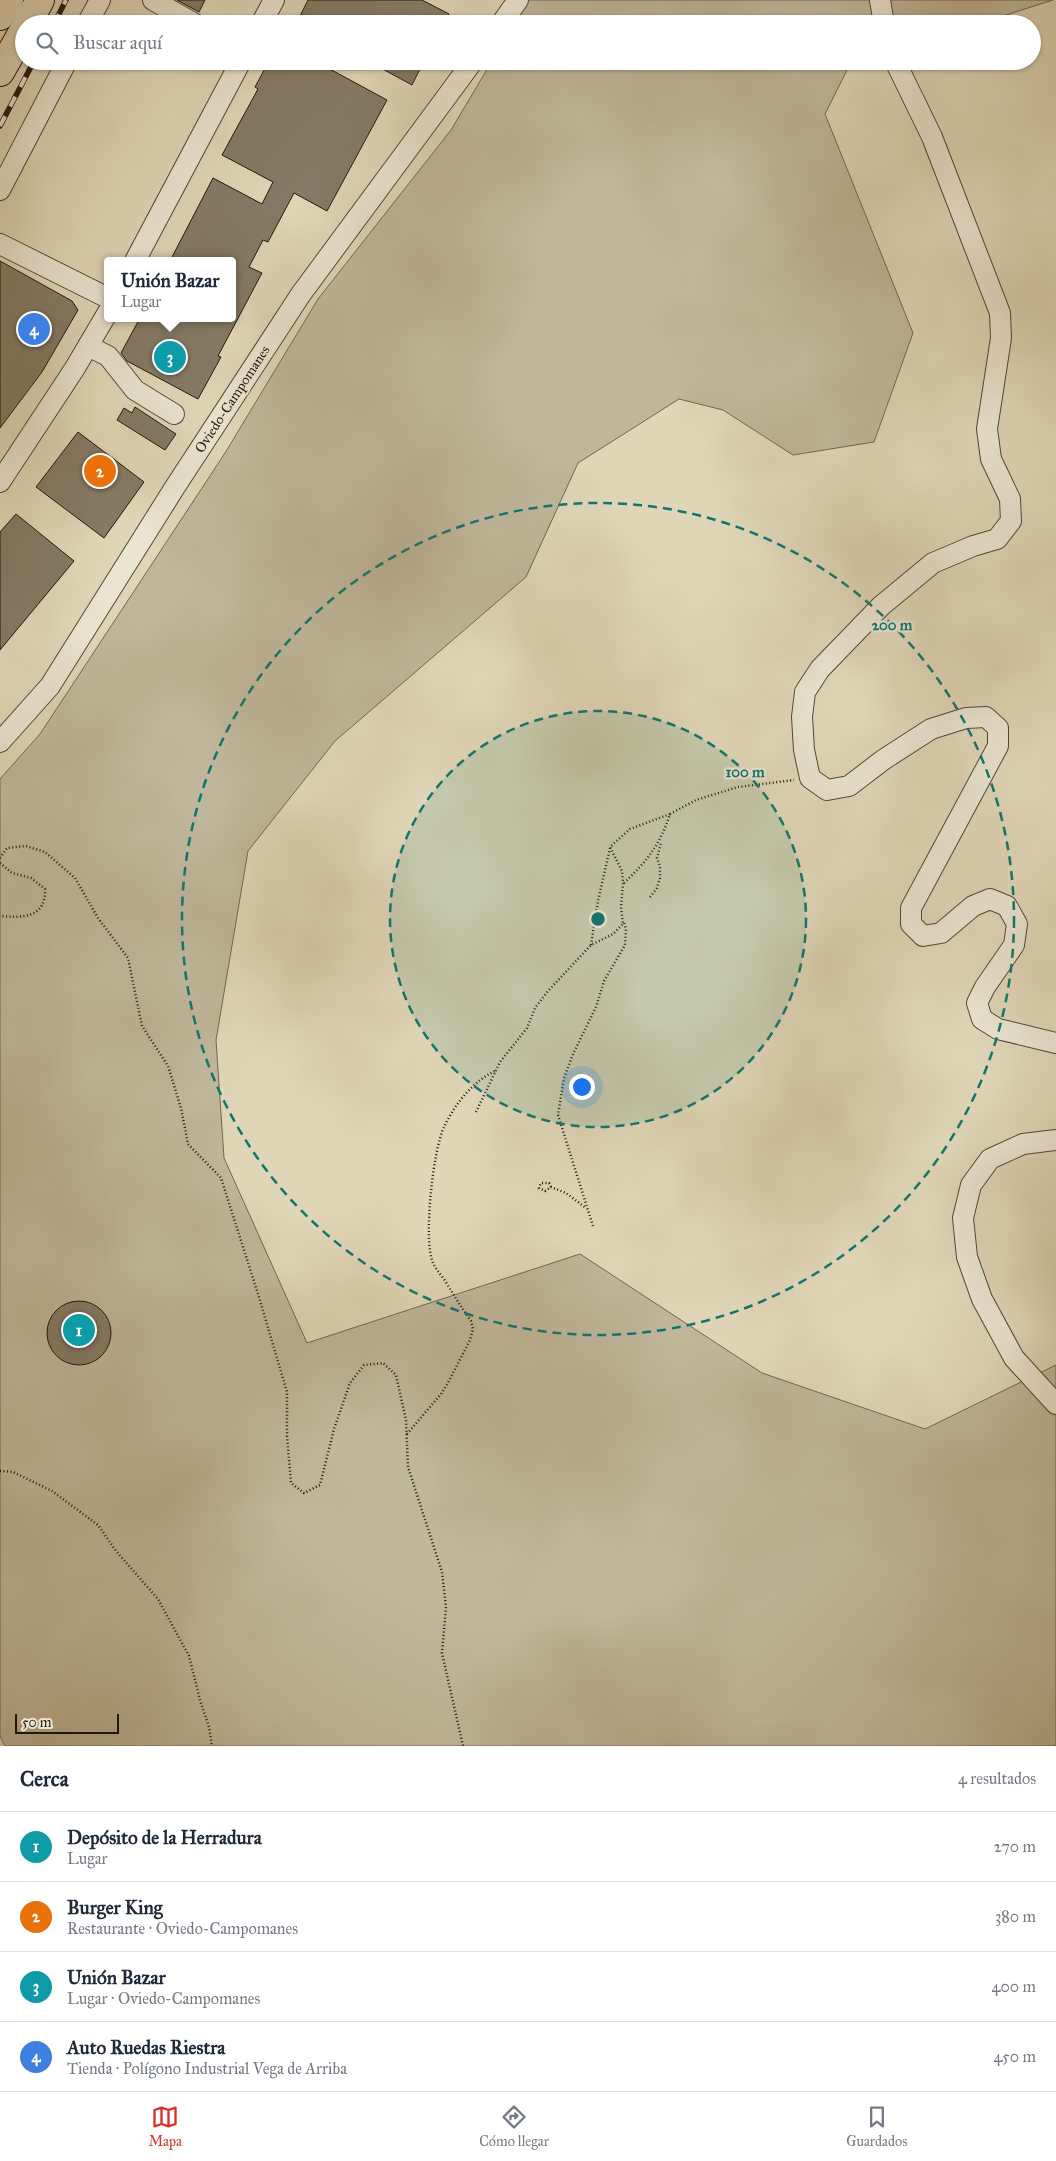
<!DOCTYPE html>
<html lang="es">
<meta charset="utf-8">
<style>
:root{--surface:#fff;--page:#f6f6f7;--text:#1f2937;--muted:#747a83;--line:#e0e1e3;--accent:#d93025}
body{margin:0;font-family:"IM FELL Great Primer",serif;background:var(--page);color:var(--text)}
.scale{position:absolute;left:15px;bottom:12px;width:104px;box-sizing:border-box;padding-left:5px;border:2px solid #22170c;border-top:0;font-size:14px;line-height:18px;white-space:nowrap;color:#22170c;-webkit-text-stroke:4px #ebe4d0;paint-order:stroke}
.you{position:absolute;left:581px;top:1086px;width:18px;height:18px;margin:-12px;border:4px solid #fff;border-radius:50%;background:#1a73e8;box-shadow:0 0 0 8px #1a73e833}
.badge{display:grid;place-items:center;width:32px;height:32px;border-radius:50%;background:var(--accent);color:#fff;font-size:16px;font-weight:700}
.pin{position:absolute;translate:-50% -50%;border:2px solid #fff;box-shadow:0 1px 5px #0006}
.popup{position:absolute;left:104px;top:257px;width:132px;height:65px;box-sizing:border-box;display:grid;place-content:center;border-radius:5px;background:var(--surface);filter:drop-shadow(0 1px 4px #0005);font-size:16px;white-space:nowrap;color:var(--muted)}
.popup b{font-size:19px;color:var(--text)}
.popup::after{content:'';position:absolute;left:50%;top:100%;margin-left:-10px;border:10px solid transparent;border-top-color:var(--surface)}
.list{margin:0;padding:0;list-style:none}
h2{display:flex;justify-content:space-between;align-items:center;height:65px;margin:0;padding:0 20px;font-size:21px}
h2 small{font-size:16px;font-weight:400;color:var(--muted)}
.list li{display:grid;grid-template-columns:32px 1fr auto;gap:15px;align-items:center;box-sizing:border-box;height:70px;padding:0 20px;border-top:1px solid var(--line)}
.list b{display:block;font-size:19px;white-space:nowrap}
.list p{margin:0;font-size:16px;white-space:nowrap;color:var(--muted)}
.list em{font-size:16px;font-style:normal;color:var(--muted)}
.icon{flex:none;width:28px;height:28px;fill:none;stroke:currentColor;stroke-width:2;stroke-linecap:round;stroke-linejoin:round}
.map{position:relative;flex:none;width:1056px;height:1746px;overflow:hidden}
.search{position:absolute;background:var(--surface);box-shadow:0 1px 4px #0004;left:15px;right:15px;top:15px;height:55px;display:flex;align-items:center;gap:12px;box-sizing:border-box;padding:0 18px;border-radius:28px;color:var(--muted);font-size:19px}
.sheet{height:345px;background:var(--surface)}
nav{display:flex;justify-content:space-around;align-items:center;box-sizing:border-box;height:70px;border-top:1px solid var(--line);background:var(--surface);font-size:14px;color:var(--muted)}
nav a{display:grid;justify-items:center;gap:2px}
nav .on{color:var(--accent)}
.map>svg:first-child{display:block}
</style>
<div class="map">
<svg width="1056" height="1746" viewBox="0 0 1056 1746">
<rect width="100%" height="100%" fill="#e0d6b7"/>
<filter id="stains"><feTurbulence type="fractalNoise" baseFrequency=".004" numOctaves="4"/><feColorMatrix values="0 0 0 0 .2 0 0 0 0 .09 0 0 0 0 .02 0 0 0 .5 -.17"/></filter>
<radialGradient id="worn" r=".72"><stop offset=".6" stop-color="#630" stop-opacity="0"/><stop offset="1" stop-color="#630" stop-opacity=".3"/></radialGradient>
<!-- green -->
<g fill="#c0b69a" stroke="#716653">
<path d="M528,0H1053L978,24H514Z"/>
<path d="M492,61H859L850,64L825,114L913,333L874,442L793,455L723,410L679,399L578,463L526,577L335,741L248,851L216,1040L224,1158L307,1343L580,1254L762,1373L925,1429L1056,1365V1746H5L0,1736V779L40,734L225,453L318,299L451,130Z"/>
</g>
<!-- building -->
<g fill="#857a65" stroke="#22170c">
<path d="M177,0H205L199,12Z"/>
<path d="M308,0H422L449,14L444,24H296Z"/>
<path d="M269,61H315L387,100L327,211L294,193L268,242L263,240L249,267L262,273L218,356L221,357L198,399L127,361L121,353L140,318H232V261H170L213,178L262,204L273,182L222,155L258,89L255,87Z"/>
<path d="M368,61H424L412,85Z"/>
<path d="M0,261L72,301L78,310L42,372L0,428Z"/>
<path d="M135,407L176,434L165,450L117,420L124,408L132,413Z"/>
<path d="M78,432L144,482L104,538L36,487Z"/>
<path d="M16,514L74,561L0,650V532Z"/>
<circle cx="79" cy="1333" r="32"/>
</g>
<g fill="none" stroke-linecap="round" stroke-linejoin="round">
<defs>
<g id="minor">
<path d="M153,0L195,24"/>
<path d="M880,0L884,24"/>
<path d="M87,24L100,0"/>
<path d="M261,24L274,0"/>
<path d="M501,24L518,0"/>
<path d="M895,61L932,137L1000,313L1001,338L987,429L991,459L1010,499L1011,521L997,539L973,546L933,563L881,606L820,669L805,692L802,717L804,750L810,778L827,790L849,786L883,760L931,729L966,718L986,717L998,728V746L911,908V924L923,936L941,933L973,906L990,899L1007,906L1017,924L1014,945L985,987L977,1003L982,1019L998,1029L1056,1043"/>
<path d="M0,190L67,61"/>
<path d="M0,244L108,298"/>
<path d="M135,261L241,61"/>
<path d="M88,346L108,356L135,390L174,414"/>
<path d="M0,482L75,368L108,312"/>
<path d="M0,742L50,686L175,487L301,294L473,61"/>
<path d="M1056,1140L1023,1144L990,1159L971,1185L963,1218L967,1257L982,1299L1014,1358L1056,1404"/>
</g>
<g id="highway">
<path d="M0,16L9,0"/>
<path d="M27,24L40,0"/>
<path d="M0,72L24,30"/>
</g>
</defs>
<!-- minor casing -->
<use href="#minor" stroke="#524737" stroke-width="22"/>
<!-- highway casing -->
<use href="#highway" stroke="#22170c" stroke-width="30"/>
<!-- path -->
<g stroke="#22170c" stroke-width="2.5" stroke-dasharray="1 2.5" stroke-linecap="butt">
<path d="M0,858L7,848L26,846L45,852L75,878L98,918L128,958L142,1026L168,1066L181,1108L188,1144L221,1178L259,1297L287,1392V1436L291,1483L304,1493L320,1485L334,1429L350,1383L364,1365L383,1363L396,1375L406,1420L408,1467L442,1572L446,1607L442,1653L463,1746"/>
<path d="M0,863L12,873L31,878L45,889C46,918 23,918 0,916"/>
<path d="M624,883C647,861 660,845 670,814L696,800L738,787L794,780"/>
<path d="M650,897L657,888L660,878V867L657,858L661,843"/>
<path d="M591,945L598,901L610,848"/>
<path d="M476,1112L500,1062L527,1028L535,1008L548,991L591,945L613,934L623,924L621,907L623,884L622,871L610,847L630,829L670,814"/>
<path d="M551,1187L549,1183H541L539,1188L545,1191L551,1187L566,1193L586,1208"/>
<path d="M593,1226L558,1115L564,1078L573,1054L596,1007L604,981L625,945L626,929L624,922"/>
<path d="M407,1434L441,1394L450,1379L470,1340L473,1329L471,1321C461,1307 453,1294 444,1279C440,1274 436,1269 433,1263C423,1240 433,1150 444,1127C455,1104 472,1082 495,1071"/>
<path d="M0,1471L13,1472L52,1491L98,1525L116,1551L158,1599L189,1656L200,1700L209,1727L212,1746"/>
</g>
<!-- minor -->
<use href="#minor" stroke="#ebe4d0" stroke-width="20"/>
<!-- highway -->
<use href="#highway" stroke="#e0d6b7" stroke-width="28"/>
<defs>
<g id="rail">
<path d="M54,24L66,0"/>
<path d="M0,126L34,61"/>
</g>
</defs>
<!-- rail casing -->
<use href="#rail" stroke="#22170c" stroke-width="5.5"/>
<!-- rail -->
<use href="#rail" stroke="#ebe4d0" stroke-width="4" stroke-dasharray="11" stroke-linecap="butt"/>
</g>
<!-- distance rings -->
<circle cx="598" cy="919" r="208" fill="#0f766e" fill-opacity=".12"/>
<g fill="none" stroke="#0f766e" stroke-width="2.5" stroke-dasharray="9 6">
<circle cx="598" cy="919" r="208"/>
<circle cx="598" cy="919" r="416"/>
</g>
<g text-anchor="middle" stroke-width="4.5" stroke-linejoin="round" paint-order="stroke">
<!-- street labels -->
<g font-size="14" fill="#22170c" stroke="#ebe4d0">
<text transform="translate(232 399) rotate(-57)" y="5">Oviedo-Campomanes</text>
</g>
</g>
<circle cx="598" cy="919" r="8" fill="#0f766e" stroke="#ebe4d0" stroke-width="2.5"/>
<g font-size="15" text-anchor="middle" font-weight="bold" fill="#0f766e" stroke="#ebe4d0" stroke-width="4.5" stroke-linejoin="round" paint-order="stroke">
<text x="892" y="630">200 m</text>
<text x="745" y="777">100 m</text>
</g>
<rect width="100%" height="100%" filter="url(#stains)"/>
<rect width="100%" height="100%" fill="url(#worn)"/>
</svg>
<div class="scale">50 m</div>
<div class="you"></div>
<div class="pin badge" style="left:79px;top:1330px;background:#0f9aa8">1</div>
<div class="pin badge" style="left:100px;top:471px;background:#e8710a">2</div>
<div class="pin badge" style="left:170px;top:357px;background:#0f9aa8">3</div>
<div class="popup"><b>Unión Bazar</b>Lugar</div>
<div class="pin badge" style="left:34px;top:329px;background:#3f7fe0">4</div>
<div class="search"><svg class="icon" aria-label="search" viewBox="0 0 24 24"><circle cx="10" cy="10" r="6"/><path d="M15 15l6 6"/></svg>Buscar aquí</div>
</div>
<section class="sheet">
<h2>Cerca<small>4 resultados</small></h2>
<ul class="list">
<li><span class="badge" style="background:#0f9aa8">1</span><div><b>Depósito de la Herradura</b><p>Lugar</p></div><em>270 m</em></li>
<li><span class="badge" style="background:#e8710a">2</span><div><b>Burger King</b><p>Restaurante · Oviedo-Campomanes</p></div><em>380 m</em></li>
<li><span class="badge" style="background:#0f9aa8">3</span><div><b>Unión Bazar</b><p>Lugar · Oviedo-Campomanes</p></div><em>400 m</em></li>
<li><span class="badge" style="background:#3f7fe0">4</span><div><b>Auto Ruedas Riestra</b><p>Tienda · Polígono Industrial Vega de Arriba</p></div><em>450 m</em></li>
</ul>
</section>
<nav>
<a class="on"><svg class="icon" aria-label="map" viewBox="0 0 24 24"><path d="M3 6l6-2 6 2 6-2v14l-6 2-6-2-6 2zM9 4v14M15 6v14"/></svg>Mapa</a>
<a><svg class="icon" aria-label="directions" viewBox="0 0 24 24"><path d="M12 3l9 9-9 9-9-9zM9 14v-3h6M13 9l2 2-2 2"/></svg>Cómo llegar</a>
<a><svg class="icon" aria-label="saved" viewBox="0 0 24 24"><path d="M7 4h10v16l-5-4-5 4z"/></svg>Guardados</a>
</nav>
